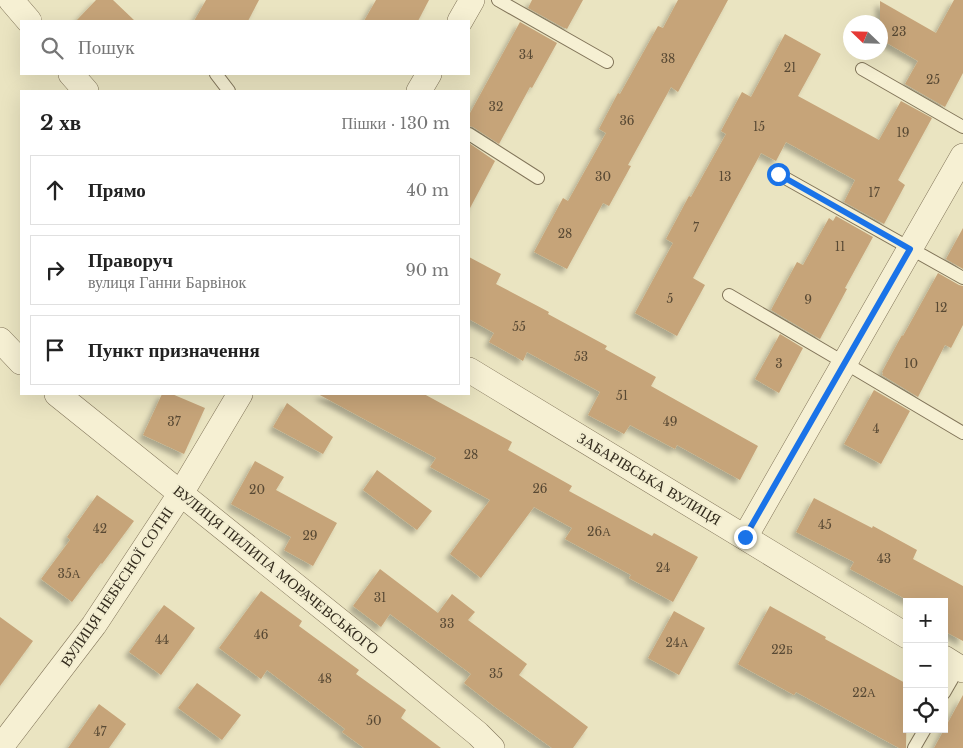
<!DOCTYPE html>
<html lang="uk">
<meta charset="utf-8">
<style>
:root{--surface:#fff;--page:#f6f6f6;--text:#222;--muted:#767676;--line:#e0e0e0}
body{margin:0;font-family:"Libre Baskerville",serif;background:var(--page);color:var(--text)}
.controls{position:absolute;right:15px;bottom:15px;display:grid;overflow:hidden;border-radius:0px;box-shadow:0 5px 20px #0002}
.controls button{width:45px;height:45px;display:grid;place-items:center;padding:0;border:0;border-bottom:1px solid var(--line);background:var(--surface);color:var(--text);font:25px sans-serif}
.compass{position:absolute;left:843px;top:15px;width:45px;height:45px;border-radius:50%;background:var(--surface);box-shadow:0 5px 20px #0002;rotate:293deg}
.stop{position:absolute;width:15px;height:15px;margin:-11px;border:4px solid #1a73e8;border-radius:50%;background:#fff}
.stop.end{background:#1a73e8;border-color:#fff;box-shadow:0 1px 5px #0008}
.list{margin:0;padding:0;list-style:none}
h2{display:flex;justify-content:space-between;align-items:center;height:65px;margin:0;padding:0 20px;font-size:21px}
h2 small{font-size:16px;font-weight:400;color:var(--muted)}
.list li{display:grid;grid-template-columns:32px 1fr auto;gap:15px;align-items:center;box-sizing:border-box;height:70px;margin:0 10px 10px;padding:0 10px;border:1px solid var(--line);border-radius:0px}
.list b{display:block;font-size:19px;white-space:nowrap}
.list p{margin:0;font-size:16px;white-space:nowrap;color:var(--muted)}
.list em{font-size:16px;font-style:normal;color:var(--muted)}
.icon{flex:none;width:28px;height:28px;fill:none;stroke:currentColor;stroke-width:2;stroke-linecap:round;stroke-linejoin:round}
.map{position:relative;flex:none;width:963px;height:748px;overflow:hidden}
.search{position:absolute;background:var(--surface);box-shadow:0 5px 20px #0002;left:20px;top:20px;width:450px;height:55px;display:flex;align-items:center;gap:12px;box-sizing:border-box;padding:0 18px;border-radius:0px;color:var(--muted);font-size:19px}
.panel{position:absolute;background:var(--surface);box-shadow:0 5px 20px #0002;left:20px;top:90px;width:450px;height:305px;border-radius:0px}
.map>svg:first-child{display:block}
</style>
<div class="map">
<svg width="963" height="748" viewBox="0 0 963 748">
<defs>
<filter id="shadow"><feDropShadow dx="-4.5" dy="4.5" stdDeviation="2.5" flood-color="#0004"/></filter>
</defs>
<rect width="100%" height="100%" fill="#eae4c1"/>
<!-- building -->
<g fill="#c6a479" filter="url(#shadow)">
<path d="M96,0H113L135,21H76Z"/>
<path d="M206,0H259L248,21H194Z"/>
<path d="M376,0H429L418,21H364Z"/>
<path d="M532,0H583L567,29L565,28H564L528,8Z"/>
<path d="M678,0H728L678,92L671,87L628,165L631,166L609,206L603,203L567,269L534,252L563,198L568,201L606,133L599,129L618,93L620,94L658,26L663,28Z"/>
<path d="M954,0H963V73L945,107L905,84L918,61L880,39V1L936,33Z"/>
<path d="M520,22L557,43L532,88L530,87L499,144L473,127L469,126V115Z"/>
<path d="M785,34L821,54L798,96L879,140L901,101L932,118L898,180L905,185L884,224L844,202L855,180L786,142L776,161L761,153L693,278L705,285L677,336L635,313L673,243L666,239L689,196L691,197L726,134L721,131L742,92L751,97Z"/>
<path d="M469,143L495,161L469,210Z"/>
<path d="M836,216L873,237L845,288L847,289L820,339L771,310L797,262L803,265L829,218L833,221Z"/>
<path d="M963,228V269L946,259Z"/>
<path d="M469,257L501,274L496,284L549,312L548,314L607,346L605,349L656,377L651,386L758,446L740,480L677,445L675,449L630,425L624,434L588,415L600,392L527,352L523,361L489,342L494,333L469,319Z"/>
<path d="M938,273L959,285L963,286V325L951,348L945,345L918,397L882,375L883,373L882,372L902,335L903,336Z"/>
<path d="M780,334L803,348L779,393L755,379Z"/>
<path d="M874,390L910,411L881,464L844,444Z"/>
<path d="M162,394H172L205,408L184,454L143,435Z"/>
<path d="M318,394H424L512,442L508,450L572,486L569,491L652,536L654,533L698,557L673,602L629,578L631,575L565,539L572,528L534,507L481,578L450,554L490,500L430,467L436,458Z"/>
<path d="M287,403L333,437L323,454L273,427Z"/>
<path d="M255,461L284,477L276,490L337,523L313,566L284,550L291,537L231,504Z"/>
<path d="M377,470L432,511L417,530L363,490Z"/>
<path d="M97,495L134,521L102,564L101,563L72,602L41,579L70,540L67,537Z"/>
<path d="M814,498L872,528L873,526L917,550L913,559L963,586V641L944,631V602H911L850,569L854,562L796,532Z"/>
<path d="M380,569L438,613L452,594L475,612L468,620L527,664L519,675L588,727L573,748H552L495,707L464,683L471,674L390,614L381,627L353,606Z"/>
<path d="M261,591L302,621L299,626L359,670L356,674L406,710L401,718L441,748H364L342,732L345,729L267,670L261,679L219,648Z"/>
<path d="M164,605L195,628L161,675L129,652Z"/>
<path d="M770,606L826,637L825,639L907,684L906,748H899L796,692L794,695L738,664Z"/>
<path d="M674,611L705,628L679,675L648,658Z"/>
<path d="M0,617L33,641L0,686Z"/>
<path d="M197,683L241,715L222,740L178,708Z"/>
<path d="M963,695V748H934Z"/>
<path d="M99,704L126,724L109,748H68Z"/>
</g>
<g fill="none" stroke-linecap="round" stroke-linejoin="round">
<defs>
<g id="service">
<path d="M498,0L607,62"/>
<path d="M862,69L963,127"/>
<path d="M216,74L229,91"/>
<path d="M469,134L538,178"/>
<path d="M778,174L963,278"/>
<path d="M729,295L845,363L963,433"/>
<path d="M944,693L959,667"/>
<path d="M914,748L925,729"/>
</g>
<g id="minor">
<path d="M11,0L29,21"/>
<path d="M460,21L472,0"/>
<path d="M71,74L86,91"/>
<path d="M419,91L429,74"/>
<path d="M0,340L21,362"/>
<path d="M469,370L907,636"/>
<path d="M57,394L399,669L478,734L492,748"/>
<path d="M745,537L963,156"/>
<path d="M944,658L963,670"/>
<path d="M0,748L94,625L181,493L240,394"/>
</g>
</defs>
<!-- service casing -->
<use href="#service" stroke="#82755a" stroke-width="14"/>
<!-- minor casing -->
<use href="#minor" stroke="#82755a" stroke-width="26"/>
<!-- service -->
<use href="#service" stroke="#f6f0d3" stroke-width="12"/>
<!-- minor -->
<use href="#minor" stroke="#f6f0d3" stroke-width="25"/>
</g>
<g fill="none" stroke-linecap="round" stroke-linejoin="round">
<!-- route -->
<path stroke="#1a73e8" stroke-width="6" d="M745,537L910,249L778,174"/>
</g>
<g text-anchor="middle" stroke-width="4" stroke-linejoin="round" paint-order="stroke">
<!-- number labels -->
<g font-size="12" fill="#584934">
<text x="899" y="36">23</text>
<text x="526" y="59">34</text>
<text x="668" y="63">38</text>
<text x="790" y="72">21</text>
<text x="933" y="84">25</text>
<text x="496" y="111">32</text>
<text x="627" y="125">36</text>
<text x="759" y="131">15</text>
<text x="903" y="137">19</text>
<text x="603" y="181">30</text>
<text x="725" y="181">13</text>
<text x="874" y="197">17</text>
<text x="696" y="232">7</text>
<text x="565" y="238">28</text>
<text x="840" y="251">11</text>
<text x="670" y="303">5</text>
<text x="808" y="304">9</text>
<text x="941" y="312">12</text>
<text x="519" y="331">55</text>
<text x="581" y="361">53</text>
<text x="779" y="368">3</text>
<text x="911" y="368">10</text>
<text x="622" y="400">51</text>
<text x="174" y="426">37</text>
<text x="670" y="426">49</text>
<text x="876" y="433">4</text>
<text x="471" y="459">28</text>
<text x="540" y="493">26</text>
<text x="257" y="494">20</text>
<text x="825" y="529">45</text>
<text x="100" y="533">42</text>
<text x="599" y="536">26А</text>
<text x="310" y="540">29</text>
<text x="884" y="563">43</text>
<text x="663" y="572">24</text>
<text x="69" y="578">35А</text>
<text x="380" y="602">31</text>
<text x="447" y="628">33</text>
<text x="261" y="639">46</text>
<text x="162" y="644">44</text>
<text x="677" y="647">24А</text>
<text x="782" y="654">22Б</text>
<text x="496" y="678">35</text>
<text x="325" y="683">48</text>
<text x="864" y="697">22А</text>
<text x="374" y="725">50</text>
<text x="100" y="736">47</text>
</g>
<!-- street labels -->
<g font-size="15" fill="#332b1d" stroke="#f2edd0">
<text transform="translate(649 479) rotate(31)" y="5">ЗАБАРІВСЬКА ВУЛИЦЯ</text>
<text transform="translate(276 570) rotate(39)" y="5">ВУЛИЦЯ ПИЛИПА МОРАЧЕВСЬКОГО</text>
<text transform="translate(117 587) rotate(-56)" y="5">ВУЛИЦЯ НЕБЕСНОЇ СОТНІ</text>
</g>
</g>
</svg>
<div class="controls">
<button>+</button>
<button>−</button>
<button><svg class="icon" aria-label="locate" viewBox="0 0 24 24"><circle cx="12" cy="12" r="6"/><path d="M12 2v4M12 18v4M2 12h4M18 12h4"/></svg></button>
</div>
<svg class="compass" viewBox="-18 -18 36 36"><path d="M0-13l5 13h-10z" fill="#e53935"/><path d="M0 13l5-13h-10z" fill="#767676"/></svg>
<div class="stop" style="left:778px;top:174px"></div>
<div class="stop end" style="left:745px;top:537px"></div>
<div class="search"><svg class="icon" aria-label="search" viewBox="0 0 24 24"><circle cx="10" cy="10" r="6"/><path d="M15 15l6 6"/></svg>Пошук</div>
<section class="panel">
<h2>2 хв<small>Пішки · 130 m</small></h2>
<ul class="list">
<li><svg class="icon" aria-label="ahead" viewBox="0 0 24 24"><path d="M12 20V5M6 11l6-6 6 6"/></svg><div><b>Прямо</b></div><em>40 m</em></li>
<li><svg class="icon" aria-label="right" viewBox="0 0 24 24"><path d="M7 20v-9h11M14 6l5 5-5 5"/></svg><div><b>Праворуч</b><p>вулиця Ганни Барвінок</p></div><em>90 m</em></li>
<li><svg class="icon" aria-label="arrive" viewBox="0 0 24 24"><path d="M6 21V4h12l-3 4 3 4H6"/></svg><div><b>Пункт призначення</b></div></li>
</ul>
</section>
</div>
